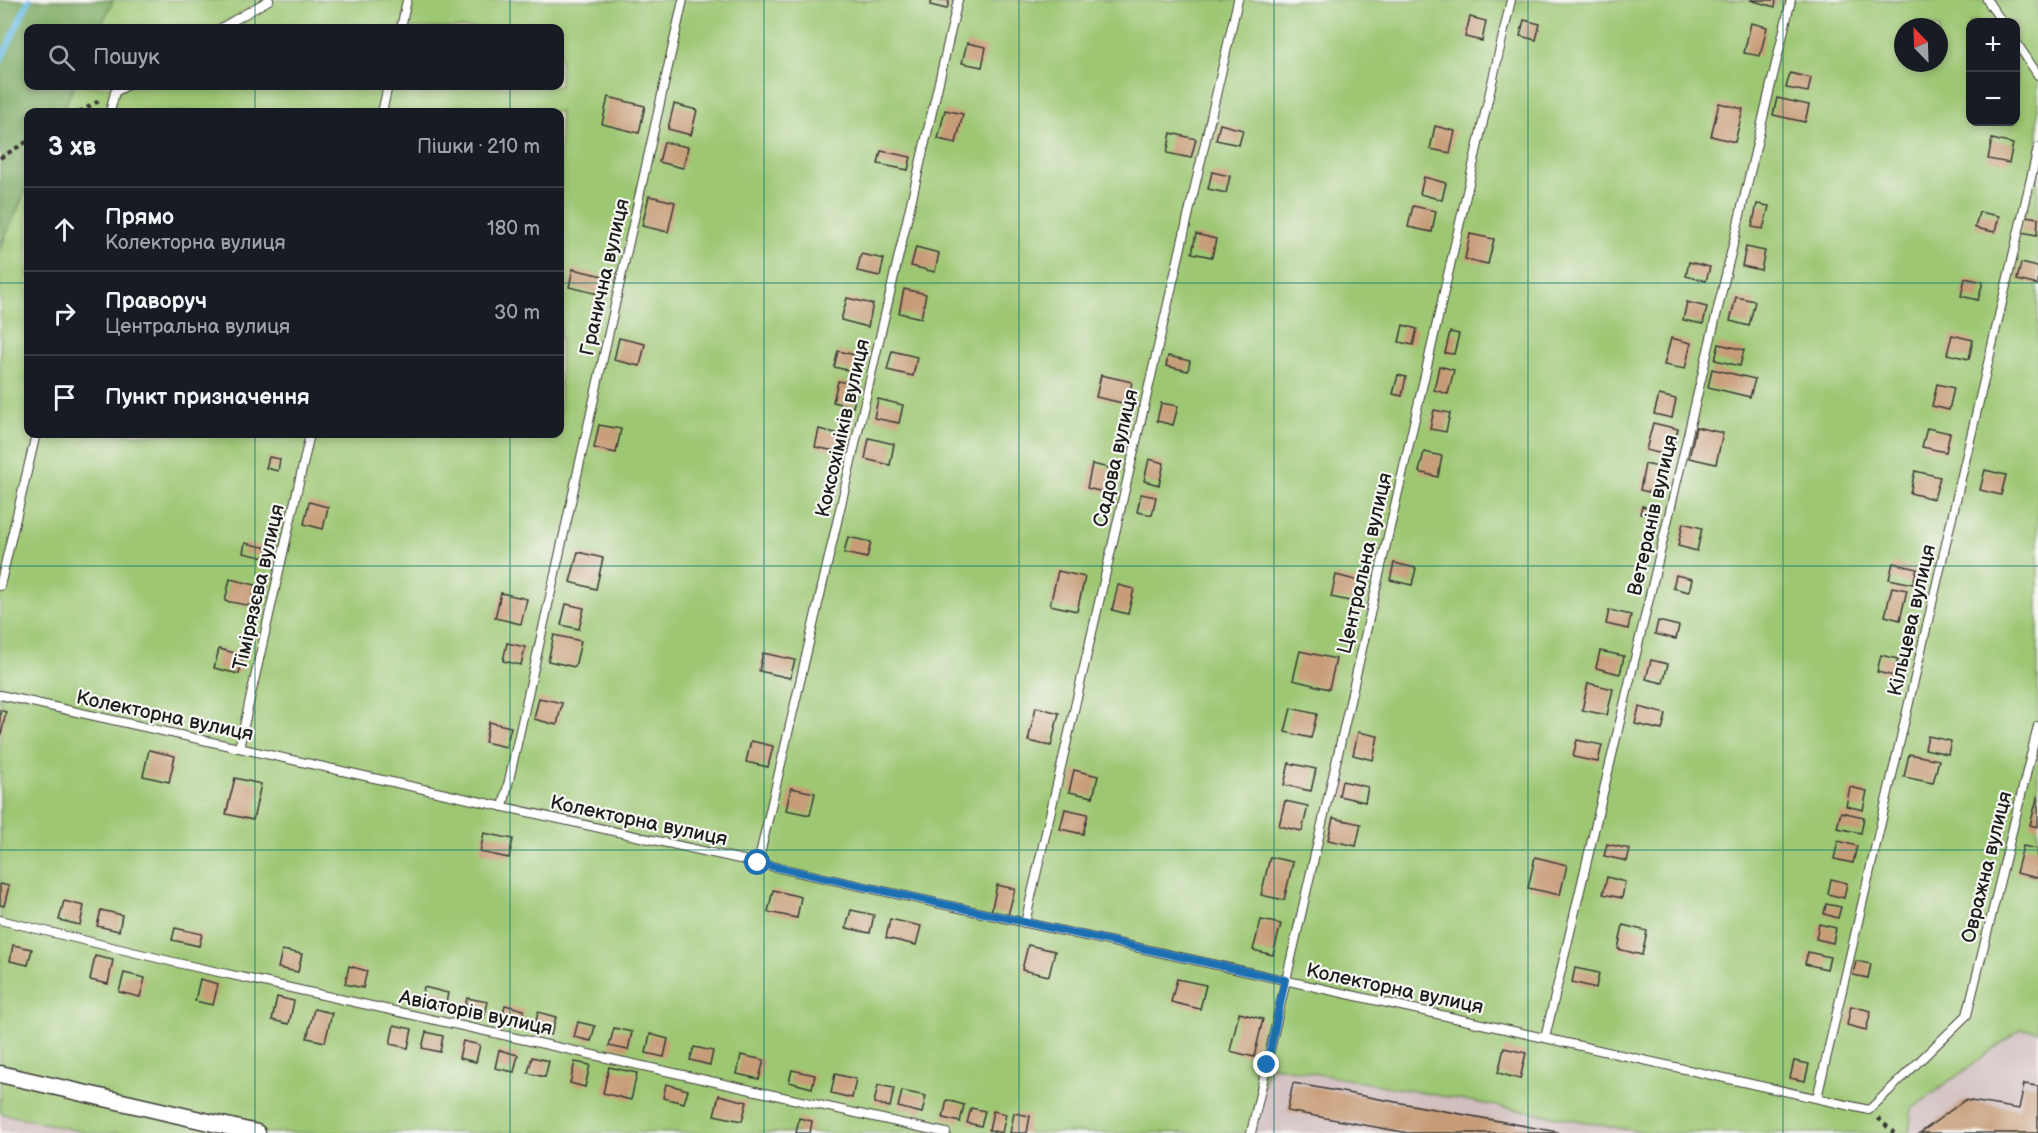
<!DOCTYPE html>
<html lang="uk">
<meta charset="utf-8">
<style>
:root{--surface:#171b24;--page:#20242c;--text:#f1f3f6;--muted:#9ea1a6;--line:#363941}
body{margin:0;font-family:"Balsamiq Sans",sans-serif;background:var(--page);color:var(--text)}
.controls{position:absolute;right:18px;top:18px;display:grid;overflow:hidden;border-radius:12px;box-shadow:0 3px 9px #0003}
.controls button{width:54px;height:54px;display:grid;place-items:center;padding:0;border:0;border-bottom:2px solid var(--line);background:var(--surface);color:var(--text);font:30px sans-serif}
.compass{position:absolute;left:1894px;top:18px;width:54px;height:54px;border-radius:50%;background:var(--surface);box-shadow:0 3px 9px #0003;rotate:337deg}
.stop{position:absolute;width:18px;height:18px;margin:-14px;border:4px solid #1f6fb2;border-radius:50%;background:#fff}
.stop.end{background:#1f6fb2;border-color:#fff;box-shadow:0 2px 6px #0008}
.list{margin:0;padding:0;list-style:none}
h2{display:flex;justify-content:space-between;align-items:center;height:78px;margin:0;padding:0 24px;font-size:26px}
h2 small{font-size:20px;font-weight:400;color:var(--muted)}
.list li{display:grid;grid-template-columns:39px 1fr auto;gap:18px;align-items:center;box-sizing:border-box;height:84px;padding:0 24px;border-top:2px solid var(--line)}
.list b{display:block;font-size:22px;white-space:nowrap}
.list p{margin:0;font-size:20px;white-space:nowrap;color:var(--muted)}
.list em{font-size:20px;font-style:normal;color:var(--muted)}
.icon{flex:none;width:33px;height:33px;fill:none;stroke:currentColor;stroke-width:2;stroke-linecap:round;stroke-linejoin:round}
.map{position:relative;flex:none;width:2038px;height:1133px;overflow:hidden}
.search{position:absolute;background:var(--surface);box-shadow:0 3px 9px #0003;left:24px;top:24px;width:540px;height:66px;display:flex;align-items:center;gap:15px;box-sizing:border-box;padding:0 21px;border-radius:12px;color:var(--muted);font-size:22px}
.panel{position:absolute;background:var(--surface);box-shadow:0 3px 9px #0003;left:24px;top:108px;width:540px;height:330px;border-radius:12px}
.map>svg:first-child{display:block}
</style>
<div class="map">
<svg width="2038" height="1133" viewBox="0 0 2038 1133">
<rect width="100%" height="100%" fill="#f6f6f2"/>
<filter id="ink" filterUnits="userSpaceOnUse"><feTurbulence type="fractalNoise" baseFrequency=".0167" numOctaves="2"/><feDisplacementMap in="SourceGraphic" scale="12" xChannelSelector="R" yChannelSelector="G"/><feConvolveMatrix kernelMatrix="1 2 1 2 8 2 1 2 1" color-interpolation-filters="sRGB"/></filter>
<filter id="wash" filterUnits="userSpaceOnUse"><feTurbulence type="fractalNoise" baseFrequency=".008" numOctaves="4" result="noise"/><feDisplacementMap in="SourceGraphic" scale="24" xChannelSelector="R" yChannelSelector="G"/><feGaussianBlur stdDeviation="1.35" result="paint"/><feColorMatrix in="noise" values="0 0 0 0 0 0 0 0 0 0 0 0 0 0 0 0 0 1.4 0 .05"/><feComposite in="paint" operator="in"/></filter>
<g filter="url(#wash)">
<rect width="100%" height="100%" fill="#ecdfbe"/>
<!-- industrial -->
<g fill="#d2bfc0">
<path d="M2021,1029L2038,1031V1133H1909L1912,1109Z"/>
<path d="M1267,1065L1647,1133H1251Z"/>
<path d="M0,1113L87,1133H0Z"/>
</g>
<!-- green -->
<path fill="#9dc773" stroke="#5c7248" stroke-width="1.5" fill-rule="evenodd" d="M113,0H2038V1031L2021,1029L1912,1109L1909,1133H1647L1268,1065L1251,1133H87L0,1113V248L28,185V434H560V112H62L74,86H560V28H100ZM1970,22H2016V122H1970ZM1903,27H1939V63H1903Z"/>
<!-- forest -->
<path fill="#7eac65" stroke="#4d6440" stroke-width="1.5" d="M0,0H113L100,28H28V86H74L62,112H28V185L0,248Z"/>
<g fill="none" stroke-linecap="round" stroke-linejoin="round">
<!-- stream -->
<path stroke="#6dbde8" stroke-width="6" d="M0,62L29,0"/>
</g>
<g id="blocks">
<!-- building -->
<g fill="#c79c78">
<path d="M931,0H949L947,9L930,5Z"/>
<path d="M1750,0H1776L1775,7Z"/>
<path d="M1470,17L1486,21L1482,41L1465,37Z"/>
<path d="M1524,20L1540,24L1536,40L1520,36Z"/>
<path d="M1751,23L1767,27L1760,56L1744,53Z"/>
<path d="M967,43L986,47L982,67L962,63Z"/>
<path d="M1790,73L1811,78L1808,92L1786,88Z"/>
<path d="M608,97L645,106L639,133L602,124Z"/>
<path d="M1777,98L1809,105L1805,122L1773,115Z"/>
<path d="M1719,103L1743,109L1735,142L1711,136Z"/>
<path d="M674,104L697,110L691,135L668,129Z"/>
<path d="M945,110L963,114L956,143L938,139Z"/>
<path d="M1220,124L1243,130L1239,145L1216,140Z"/>
<path d="M1435,126L1455,131L1450,153L1430,149Z"/>
<path d="M1171,133L1196,139L1191,158L1167,153Z"/>
<path d="M1992,139L2013,144L2009,163L1988,159Z"/>
<path d="M664,142L688,147L683,168L659,162Z"/>
<path d="M881,151L911,157L908,170L878,164Z"/>
<path d="M1212,172L1230,176L1226,193L1208,189Z"/>
<path d="M1424,177L1446,183L1442,200L1420,194Z"/>
<path d="M649,196L675,202L668,232L642,226Z"/>
<path d="M1757,204L1769,206L1763,229L1752,227Z"/>
<path d="M1413,206L1436,211L1432,232L1408,227Z"/>
<path d="M1979,212L1999,216L1995,232L1975,228Z"/>
<path d="M2025,216L2038,218L2037,235L2021,232Z"/>
<path d="M1196,234L1216,239L1212,257L1192,253Z"/>
<path d="M1470,234L1494,239L1488,264L1465,259Z"/>
<path d="M916,247L939,253L935,272L911,266Z"/>
<path d="M1746,247L1765,251L1761,270L1742,266Z"/>
<path d="M861,254L884,259L880,276L857,271Z"/>
<path d="M1689,262L1710,267L1706,281L1686,276Z"/>
<path d="M2021,263L2038,267V285L2017,280Z"/>
<path d="M573,269L607,277L603,295L569,287Z"/>
<path d="M1965,278L1983,282L1978,300L1961,296Z"/>
<path d="M904,289L926,294L921,318L899,313Z"/>
<path d="M1736,297L1755,301L1749,326L1730,321Z"/>
<path d="M847,298L873,304L868,327L841,320Z"/>
<path d="M1687,302L1707,307L1703,324L1683,320Z"/>
<path d="M1403,325L1417,329L1413,345L1399,342Z"/>
<path d="M1450,332L1459,334L1454,354L1445,353Z"/>
<path d="M1952,335L1973,340L1969,359L1947,354Z"/>
<path d="M619,338L645,344L640,366L614,360Z"/>
<path d="M1671,338L1691,343L1685,369L1664,365Z"/>
<path d="M1719,344L1744,350L1740,366L1715,360Z"/>
<path d="M838,351L864,357L860,373L834,367Z"/>
<path d="M892,351L917,357L913,376L887,370Z"/>
<path d="M1168,356L1190,361L1188,371L1166,366Z"/>
<path d="M1439,366L1454,370L1448,394L1434,390Z"/>
<path d="M1712,369L1755,379L1750,397L1708,387Z"/>
<path d="M1101,375L1132,382L1127,404L1096,397Z"/>
<path d="M1398,375L1406,377L1402,396L1393,394Z"/>
<path d="M838,381L858,385L853,407L833,402Z"/>
<path d="M1937,384L1954,388L1949,410L1932,406Z"/>
<path d="M1659,395L1676,399L1672,418L1654,414Z"/>
<path d="M878,399L903,405L899,423L874,418Z"/>
<path d="M1161,403L1178,406L1173,425L1157,421Z"/>
<path d="M1434,410L1450,413L1446,432L1430,429Z"/>
<path d="M1653,423L1678,429L1671,456L1646,450Z"/>
<path d="M599,425L621,429L616,453L594,448Z"/>
<path d="M1696,427L1723,433L1716,464L1689,458Z"/>
<path d="M1927,428L1950,433L1946,452L1922,447Z"/>
<path d="M819,429L844,435L840,452L815,447Z"/>
<path d="M869,438L894,444L890,465L865,459Z"/>
<path d="M1424,452L1442,456L1438,477L1419,472Z"/>
<path d="M269,457L280,459L278,471L266,468Z"/>
<path d="M1149,459L1164,463L1159,485L1144,481Z"/>
<path d="M1092,464L1117,470L1111,494L1087,488Z"/>
<path d="M1645,464L1667,469L1661,495L1640,490Z"/>
<path d="M1985,470L2006,475L2001,495L1980,490Z"/>
<path d="M1915,471L1940,477L1934,499L1910,493Z"/>
<path d="M1141,494L1156,497L1152,515L1137,512Z"/>
<path d="M309,502L328,507L323,529L304,524Z"/>
<path d="M1642,506L1657,509L1655,517L1640,514Z"/>
<path d="M1683,523L1702,528L1697,551L1678,546Z"/>
<path d="M848,537L871,542L867,558L844,553Z"/>
<path d="M245,543L268,548L266,558L243,553Z"/>
<path d="M578,552L603,558L596,589L570,582Z"/>
<path d="M1394,563L1416,568L1412,585L1390,580Z"/>
<path d="M1893,563L1917,569L1913,584L1889,579Z"/>
<path d="M1058,571L1085,577L1077,611L1050,605Z"/>
<path d="M1336,575L1359,581L1354,602L1331,597Z"/>
<path d="M1676,575L1692,579L1689,592L1673,588Z"/>
<path d="M230,579L256,585L251,606L225,601Z"/>
<path d="M1118,585L1134,589L1128,614L1112,610Z"/>
<path d="M1892,587L1907,590L1900,620L1885,616Z"/>
<path d="M501,593L527,599L521,624L495,618Z"/>
<path d="M566,604L584,608L579,629L561,625Z"/>
<path d="M1609,610L1631,615L1628,629L1606,624Z"/>
<path d="M1658,621L1679,626L1676,639L1655,634Z"/>
<path d="M554,635L581,641L575,667L548,661Z"/>
<path d="M507,643L525,647L521,665L503,661Z"/>
<path d="M219,649L243,655L239,674L214,668Z"/>
<path d="M1300,651L1336,659L1329,689L1293,680Z"/>
<path d="M1600,651L1624,656L1620,674L1596,668Z"/>
<path d="M763,653L795,660L790,678L759,671Z"/>
<path d="M1881,655L1898,659L1894,676L1877,672Z"/>
<path d="M1651,660L1668,664L1663,683L1646,679Z"/>
<path d="M1588,683L1613,689L1607,715L1582,710Z"/>
<path d="M539,698L562,703L557,725L534,719Z"/>
<path d="M1036,707L1059,713L1051,746L1028,741Z"/>
<path d="M1639,707L1666,714L1662,730L1635,724Z"/>
<path d="M1291,708L1317,714L1311,738L1285,732Z"/>
<path d="M0,710L6,712L1,735H0Z"/>
<path d="M489,722L511,727L506,747L485,742Z"/>
<path d="M1358,732L1378,736L1373,760L1353,755Z"/>
<path d="M1928,736L1951,741L1948,754L1925,749Z"/>
<path d="M1577,740L1602,745L1598,762L1573,757Z"/>
<path d="M751,741L773,746L768,767L746,762Z"/>
<path d="M149,750L175,756L169,782L143,776Z"/>
<path d="M1909,754L1939,760L1933,783L1904,777Z"/>
<path d="M1289,763L1316,769L1311,791L1284,785Z"/>
<path d="M1074,770L1098,776L1093,797L1069,792Z"/>
<path d="M235,778L261,784L253,820L226,814Z"/>
<path d="M1342,781L1368,787L1365,802L1339,796Z"/>
<path d="M1850,787L1867,791L1863,810L1846,806Z"/>
<path d="M791,788L815,793L810,815L786,810Z"/>
<path d="M2038,795V827L2030,825Z"/>
<path d="M1285,801L1308,806L1302,831L1279,826Z"/>
<path d="M1065,809L1088,814L1083,834L1060,829Z"/>
<path d="M1841,812L1864,817L1861,833L1837,828Z"/>
<path d="M1333,818L1361,824L1356,846L1328,840Z"/>
<path d="M484,833L513,839L509,858L480,852Z"/>
<path d="M1838,841L1857,846L1853,863L1834,859Z"/>
<path d="M1607,844L1630,849L1627,861L1604,856Z"/>
<path d="M2023,846L2038,849V878L2016,873Z"/>
<path d="M1270,857L1293,862L1284,900L1261,895Z"/>
<path d="M1535,857L1567,865L1560,895L1528,888Z"/>
<path d="M1607,877L1625,882L1622,898L1603,894Z"/>
<path d="M1831,879L1847,883L1844,898L1828,894Z"/>
<path d="M0,884L9,886L4,906L0,905Z"/>
<path d="M997,885L1015,889L1008,915L991,912Z"/>
<path d="M773,890L801,897L797,918L768,912Z"/>
<path d="M64,901L84,906L80,925L59,920Z"/>
<path d="M1826,904L1841,907L1838,918L1824,914Z"/>
<path d="M101,910L122,915L119,931L97,926Z"/>
<path d="M851,910L874,915L870,933L846,928Z"/>
<path d="M890,919L921,926L916,945L886,938Z"/>
<path d="M1261,920L1281,924L1273,955L1253,950Z"/>
<path d="M1819,924L1836,928L1833,943L1816,939Z"/>
<path d="M1623,925L1647,931L1642,955L1618,949Z"/>
<path d="M175,928L202,934L199,946L172,940Z"/>
<path d="M13,945L32,949L28,965L10,961Z"/>
<path d="M1028,945L1055,951L1049,976L1022,970Z"/>
<path d="M282,950L302,954L298,972L278,968Z"/>
<path d="M1808,952L1830,957L1827,969L1805,964Z"/>
<path d="M95,956L113,960L108,984L90,980Z"/>
<path d="M1856,961L1871,964L1868,978L1853,975Z"/>
<path d="M349,966L367,971L363,988L345,984Z"/>
<path d="M1575,968L1599,973L1596,988L1572,982Z"/>
<path d="M124,973L145,978L140,997L119,992Z"/>
<path d="M200,979L218,984L213,1005L195,1001Z"/>
<path d="M1177,979L1206,985L1200,1009L1171,1002Z"/>
<path d="M424,987L448,993L445,1008L421,1002Z"/>
<path d="M277,997L294,1001L289,1024L272,1020Z"/>
<path d="M467,998L488,1002L484,1018L464,1013Z"/>
<path d="M505,1005L524,1010L521,1026L501,1021Z"/>
<path d="M1851,1006L1871,1011L1866,1030L1847,1025Z"/>
<path d="M314,1009L332,1013L325,1042L307,1038Z"/>
<path d="M538,1012L556,1017L551,1035L534,1031Z"/>
<path d="M1239,1013L1263,1019L1254,1057L1230,1051Z"/>
<path d="M578,1022L595,1026L591,1041L574,1037Z"/>
<path d="M394,1025L412,1029L408,1048L390,1044Z"/>
<path d="M614,1028L632,1032L628,1050L609,1046Z"/>
<path d="M426,1032L443,1036L440,1052L422,1048Z"/>
<path d="M650,1034L668,1039L664,1057L646,1053Z"/>
<path d="M463,1041L480,1045L476,1062L459,1058Z"/>
<path d="M694,1047L713,1051L710,1065L690,1060Z"/>
<path d="M1504,1048L1526,1053L1520,1079L1498,1073Z"/>
<path d="M499,1050L518,1055L514,1072L495,1068Z"/>
<path d="M741,1055L764,1060L759,1079L737,1074Z"/>
<path d="M532,1057L549,1061L545,1077L528,1073Z"/>
<path d="M1794,1061L1809,1064L1805,1081L1790,1078Z"/>
<path d="M575,1062L590,1065L585,1087L570,1083Z"/>
<path d="M609,1067L637,1073L631,1100L603,1093Z"/>
<path d="M792,1070L815,1075L812,1088L789,1082Z"/>
<path d="M835,1074L856,1079L852,1098L831,1093Z"/>
<path d="M1293,1083L1558,1132V1133H1408L1287,1111Z"/>
<path d="M666,1084L688,1090L684,1103L663,1098Z"/>
<path d="M2024,1084L2038,1086V1133H1920L1965,1100L2019,1109Z"/>
<path d="M878,1085L894,1088L890,1107L874,1103Z"/>
<path d="M902,1091L926,1096L922,1113L898,1107Z"/>
<path d="M719,1095L747,1102L742,1121L714,1115Z"/>
<path d="M947,1100L964,1105L960,1122L943,1118Z"/>
<path d="M971,1108L985,1111L981,1126L967,1123Z"/>
<path d="M993,1111L1006,1114L1002,1133L989,1130Z"/>
<path d="M1014,1113L1030,1116L1027,1133H1010Z"/>
<path d="M799,1118L812,1121L810,1133H796Z"/>
</g>
</g>
</g>
<g filter="url(#ink)">
<use href="#blocks" fill-opacity="0" stroke="#3b3934" stroke-width="1.5"/>
<g fill="none" stroke-linecap="round" stroke-linejoin="round">
<defs>
<g id="lane">
<path d="M1987,0L2002,22"/>
<path d="M221,28L269,0"/>
<path d="M401,28L407,0"/>
<path d="M2016,42L2038,75"/>
<path d="M110,112L115,92L126,86"/>
<path d="M382,112L388,86"/>
<path d="M0,586L36,434"/>
<path d="M0,695L1869,1110L1967,1015L2038,726"/>
<path d="M239,748L310,434"/>
<path d="M503,807L683,0"/>
<path d="M758,863L958,0"/>
<path d="M0,920L182,964L946,1133"/>
<path d="M1025,923L1238,0"/>
<path d="M1545,1038L1791,0"/>
<path d="M1817,1098L2038,148"/>
<path d="M1251,1133L1511,0"/>
</g>
<path id="street" d="M0,1074L257,1133"/>
</defs>
<!-- lane casing -->
<use href="#lane" stroke="#3b3934" stroke-width="10"/>
<!-- street casing -->
<use href="#street" stroke="#3b3934" stroke-width="19"/>
<!-- path -->
<g stroke="#3b3934" stroke-width="4" stroke-dasharray="4.5 4.5" stroke-linecap="butt">
<path d="M79,112L99,101"/>
<path d="M0,158L28,141"/>
<path d="M1878,1118L1894,1133"/>
</g>
<!-- lane -->
<use href="#lane" stroke="#fff" stroke-width="8"/>
<!-- street -->
<use href="#street" stroke="#fff" stroke-width="16"/>
</g>
</g>
<g fill="none" stroke-linecap="round" stroke-linejoin="round" filter="url(#ink)">
<!-- route -->
<path stroke="#1f6fb2" stroke-width="8" d="M758,863L1285,980L1267,1065"/>
</g>
<!-- grid -->
<path fill="none" stroke="#0f766e" stroke-width="1.5" stroke-opacity="0.55" d="M255,0V28M510,0V28M764,0V1133M1019,0V1133M1274,0V1133M1528,0V1133M1783,0V1133M255,86V112M510,86V112M0,283H28M560,283H2038M255,434V1133M510,434V1133M0,566H2038M0,850H2038"/>
<g text-anchor="middle" stroke-width="4.5" stroke-linejoin="round" paint-order="stroke">
<!-- street labels -->
<g font-size="20" fill="#1c1c1c" stroke="#f6f6f2">
<text transform="translate(604 277) rotate(-77)" y="7">Гранична вулиця</text>
<text transform="translate(842 428) rotate(-77)" y="7">Коксохіміків вулиця</text>
<text transform="translate(1115 458) rotate(-77)" y="7">Садова вулиця</text>
<text transform="translate(1652 515) rotate(-77)" y="7">Ветеранів вулиця</text>
<text transform="translate(1364 563) rotate(-77)" y="7">Центральна вулиця</text>
<text transform="translate(258 587) rotate(-77)" y="7">Тімірязєва вулиця</text>
<text transform="translate(1911 620) rotate(-77)" y="7">Кільцева вулиця</text>
<text transform="translate(165 715) rotate(12)" y="7">Колекторна вулиця</text>
<text transform="translate(639 820) rotate(12)" y="7">Колекторна вулиця</text>
<text transform="translate(1986 867) rotate(-76)" y="7">Овражна вулиця</text>
<text transform="translate(1395 988) rotate(12)" y="7">Колекторна вулиця</text>
<text transform="translate(476 1012) rotate(12)" y="7">Авіаторів вулиця</text>
</g>
</g>
</svg>
<div class="controls">
<button>+</button>
<button>−</button>
</div>
<svg class="compass" viewBox="-18 -18 36 36"><path d="M0-13l5 13h-10z" fill="#e53935"/><path d="M0 13l5-13h-10z" fill="#9ea1a6"/></svg>
<div class="stop" style="left:758px;top:863px"></div>
<div class="stop end" style="left:1267px;top:1065px"></div>
<div class="search"><svg class="icon" aria-label="search" viewBox="0 0 24 24"><circle cx="10" cy="10" r="6"/><path d="M15 15l6 6"/></svg>Пошук</div>
<section class="panel">
<h2>3 хв<small>Пішки · 210 m</small></h2>
<ul class="list">
<li><svg class="icon" aria-label="ahead" viewBox="0 0 24 24"><path d="M12 20V5M6 11l6-6 6 6"/></svg><div><b>Прямо</b><p>Колекторна вулиця</p></div><em>180 m</em></li>
<li><svg class="icon" aria-label="right" viewBox="0 0 24 24"><path d="M7 20v-9h11M14 6l5 5-5 5"/></svg><div><b>Праворуч</b><p>Центральна вулиця</p></div><em>30 m</em></li>
<li><svg class="icon" aria-label="arrive" viewBox="0 0 24 24"><path d="M6 21V4h12l-3 4 3 4H6"/></svg><div><b>Пункт призначення</b></div></li>
</ul>
</section>
</div>
